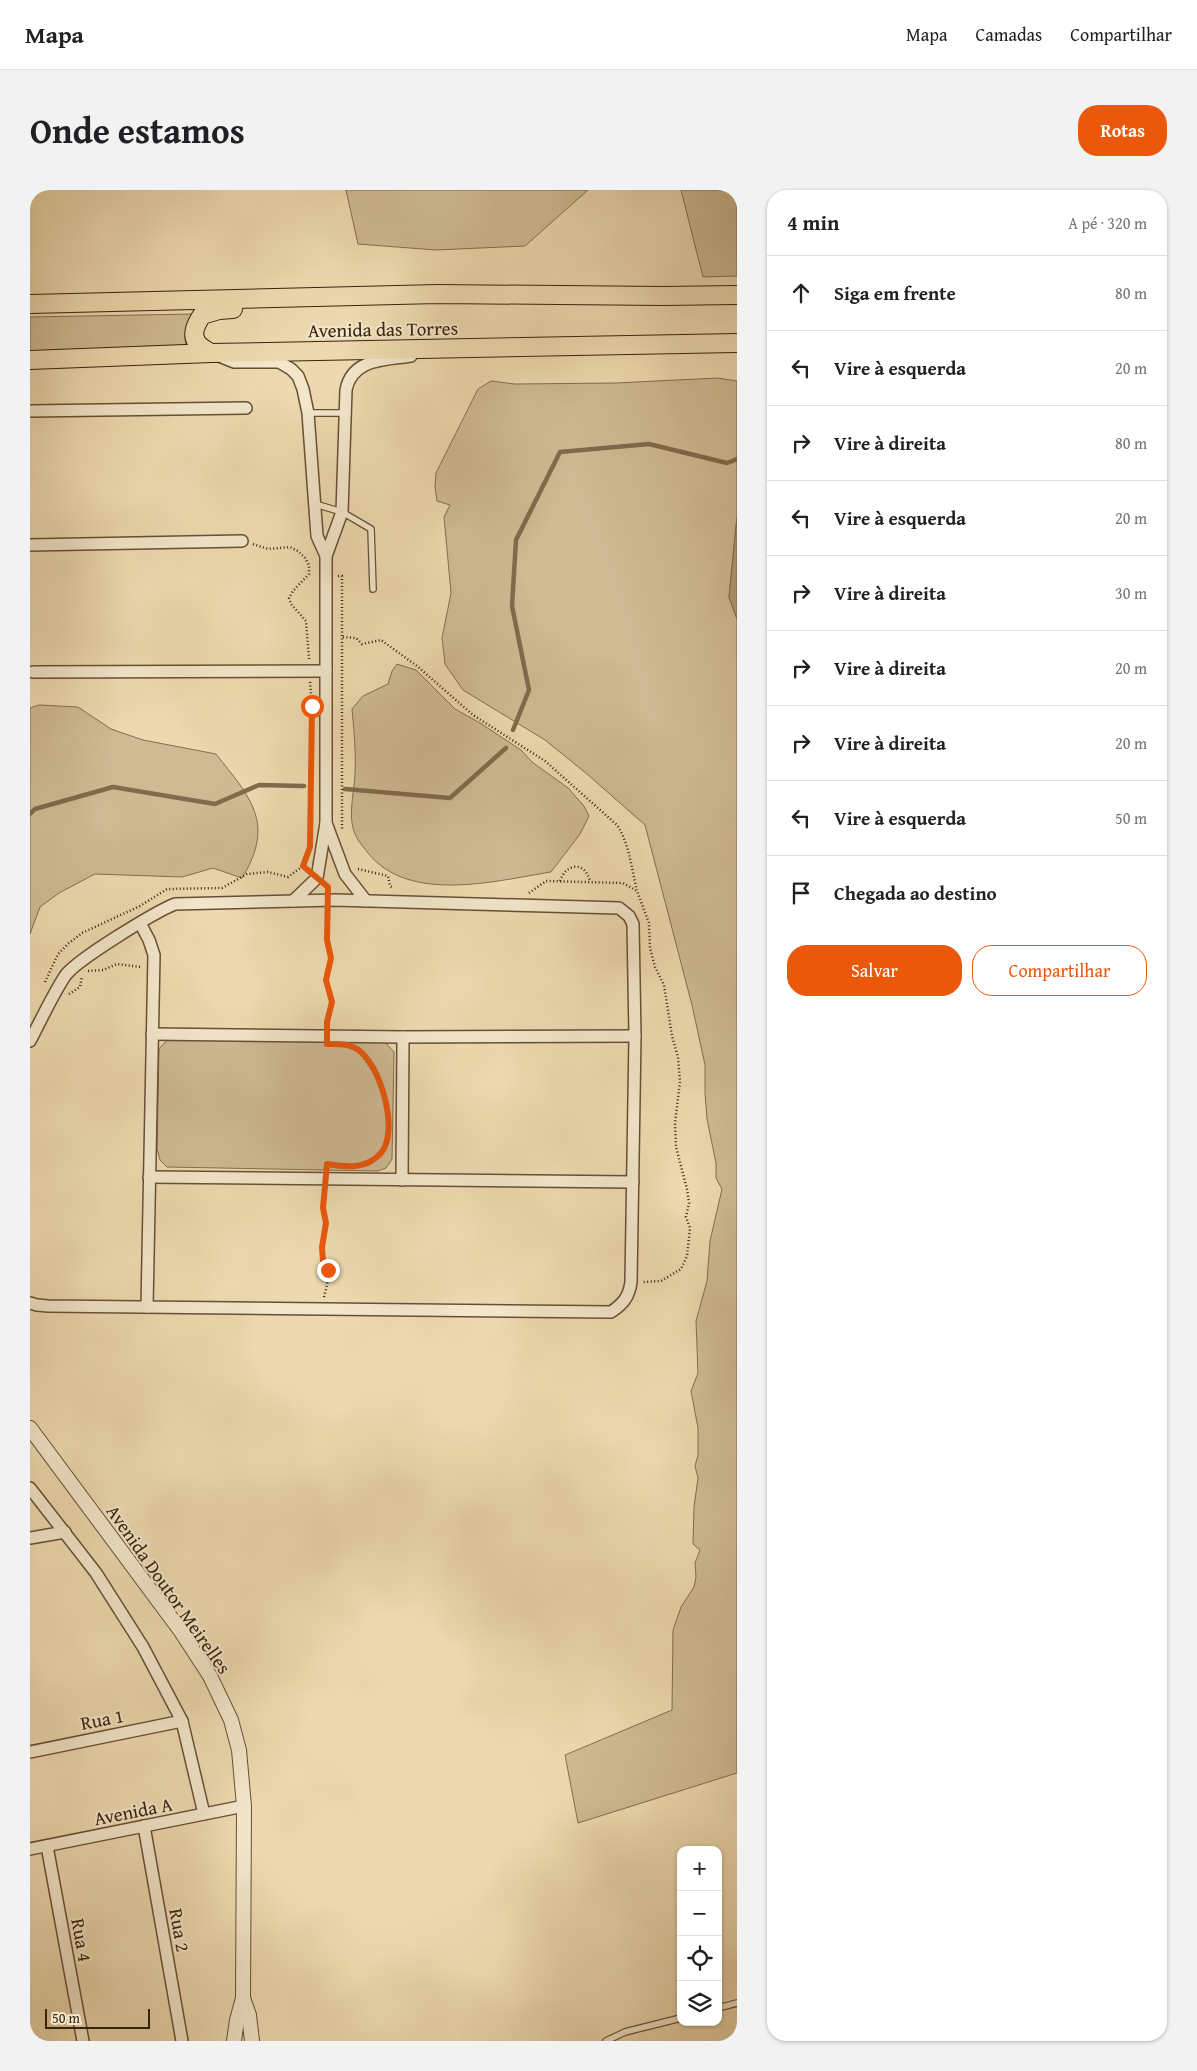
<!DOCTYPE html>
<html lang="pt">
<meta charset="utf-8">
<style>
:root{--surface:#fff;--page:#f2f2f2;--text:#202124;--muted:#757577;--line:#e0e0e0;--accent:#ea580c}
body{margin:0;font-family:"Gentium Book Plus",serif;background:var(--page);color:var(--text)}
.controls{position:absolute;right:15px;bottom:15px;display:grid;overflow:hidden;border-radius:10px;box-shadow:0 1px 4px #0004}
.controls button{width:45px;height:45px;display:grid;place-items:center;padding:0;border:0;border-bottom:1px solid var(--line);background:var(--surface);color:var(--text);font:25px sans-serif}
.scale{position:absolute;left:15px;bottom:12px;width:105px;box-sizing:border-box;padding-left:5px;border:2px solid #39230a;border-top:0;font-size:14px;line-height:18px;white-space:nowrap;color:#39230a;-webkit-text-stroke:4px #f3e6cb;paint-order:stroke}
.stop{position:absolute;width:15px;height:15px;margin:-11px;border:4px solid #ea580c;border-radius:50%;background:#fff}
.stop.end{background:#ea580c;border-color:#fff;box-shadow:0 1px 5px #0008}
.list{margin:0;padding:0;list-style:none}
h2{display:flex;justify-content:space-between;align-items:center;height:65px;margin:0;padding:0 20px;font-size:21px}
h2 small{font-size:16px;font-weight:400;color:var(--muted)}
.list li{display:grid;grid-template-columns:32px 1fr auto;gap:15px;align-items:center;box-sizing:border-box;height:75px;padding:0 20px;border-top:1px solid var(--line)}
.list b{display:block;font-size:19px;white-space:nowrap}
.list em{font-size:16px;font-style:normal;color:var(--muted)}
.actions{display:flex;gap:10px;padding:15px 20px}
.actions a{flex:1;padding:11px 0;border:1px solid var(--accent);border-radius:20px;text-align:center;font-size:18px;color:var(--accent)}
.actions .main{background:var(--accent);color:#fff}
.icon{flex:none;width:28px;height:28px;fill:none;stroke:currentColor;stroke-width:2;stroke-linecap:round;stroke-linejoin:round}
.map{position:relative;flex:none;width:707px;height:1851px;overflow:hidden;border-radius:20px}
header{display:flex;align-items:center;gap:30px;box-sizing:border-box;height:70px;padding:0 25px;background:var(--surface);border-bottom:1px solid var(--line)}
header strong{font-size:24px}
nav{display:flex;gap:28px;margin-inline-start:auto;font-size:18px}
.intro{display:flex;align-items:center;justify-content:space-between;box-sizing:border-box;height:120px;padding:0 30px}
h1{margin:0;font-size:35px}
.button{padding:12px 22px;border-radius:20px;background:var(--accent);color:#fff;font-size:18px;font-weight:700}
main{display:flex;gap:30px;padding:0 30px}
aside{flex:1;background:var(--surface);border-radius:20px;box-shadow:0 1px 4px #0004}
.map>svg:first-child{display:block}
</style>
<header>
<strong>Mapa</strong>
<nav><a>Mapa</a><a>Camadas</a><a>Compartilhar</a></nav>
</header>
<div class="intro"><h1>Onde estamos</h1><a class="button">Rotas</a></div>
<main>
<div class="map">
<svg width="707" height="1851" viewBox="0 0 707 1851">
<rect width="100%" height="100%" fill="#edd9af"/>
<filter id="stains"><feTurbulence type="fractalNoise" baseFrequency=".004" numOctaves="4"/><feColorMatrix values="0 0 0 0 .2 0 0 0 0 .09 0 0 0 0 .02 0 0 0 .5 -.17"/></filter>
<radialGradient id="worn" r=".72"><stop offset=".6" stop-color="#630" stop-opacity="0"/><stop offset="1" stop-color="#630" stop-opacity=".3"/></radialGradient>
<!-- green -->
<g fill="#ceba93" stroke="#846e4e">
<path d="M316,0H558L495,56L406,60L328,54Z"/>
<path d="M651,0H707V86L673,87Z"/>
<path d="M164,124L155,147L156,157L0,161V127Z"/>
<path d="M687,188L707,191V327L699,407L707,429V1583L548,1633L535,1565L642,1520L643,1440L651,1417L664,1397L666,1387L665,1373L670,1360L663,1354L664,1317L668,1288L665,1276L668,1265V1238L661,1201L668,1183L666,1131L677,1091L680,1051L692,999L686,988V973L677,929L675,903V875L662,815L615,635L557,584L515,550L433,500L415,474L412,448L421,403L414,327L420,315L407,311L405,297L406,283L448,199L461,191L485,194L586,193Z"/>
<path d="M367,474L386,480L425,519L450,533L491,560L502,572L538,598L554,616L559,626L550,644L521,682C465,691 379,714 338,663C330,653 324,646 322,633C320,618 324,600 325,584C326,562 324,541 322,519L333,506L358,494L362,481Z"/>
<path d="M9,515L48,517L81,539L113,550L186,564C220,607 246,633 212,688L183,678L152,687L65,684L29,703L10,717L0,744V518Z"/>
<path d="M145,848L347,850L355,852L364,862L362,969L356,978L348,981L137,977L130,970L127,959L129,859L136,851Z"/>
</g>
<!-- water -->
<path fill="#b09b77" stroke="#806b4b" d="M707,327V429L699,407Z"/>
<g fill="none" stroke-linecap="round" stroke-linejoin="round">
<!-- stream -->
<g stroke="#806b4b" stroke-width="4.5">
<path d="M483,540L499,500L482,416L486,350L530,262L619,254L697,273L707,269"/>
<path d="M315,599L420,608L476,558"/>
<path d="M0,624L5,619L83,597L185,614L229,595L274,596"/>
</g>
<defs>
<g id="service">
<path d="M278,223H314"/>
<path d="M285,314L312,322L341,339L343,399"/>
<path d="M688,1818L707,1813"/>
<path d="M576,1851L595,1842L651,1828"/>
</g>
<g id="minor">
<path d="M189,166L204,172H249L261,179L268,186L273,199L278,223L287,346L296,366"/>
<path d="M0,221L216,218"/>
<path d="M0,355L212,351"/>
<path d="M3,482L296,481"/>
<path d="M296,633V366L312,322L316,200C322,168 356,170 381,166"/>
<path d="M263,711L287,688L296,633L315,684L336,711"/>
<path d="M110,733L119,750L124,765L117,1117"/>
<path d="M122,844L373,847L605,846"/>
<path d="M0,851C11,830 22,806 35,786C46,770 125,722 145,714L305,710L589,718L599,726L603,734L605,846L601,1092C599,1107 593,1114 581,1122L18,1116L7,1115L0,1113"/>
<path d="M119,987L603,992"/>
<path d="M372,990L373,847"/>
<path d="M0,1298L66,1383L113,1457L152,1531L174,1624"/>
<path d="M0,1348L35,1342"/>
<path d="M0,1562L152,1531"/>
<path d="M114,1636L152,1851"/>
<path d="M17,1656L53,1851"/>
<path d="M0,1659L214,1616"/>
</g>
<g id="tertiary">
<path d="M0,1238L150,1440L180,1486L201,1530L209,1560L214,1616L213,1808L207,1830L204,1851"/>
<path d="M213,1808L219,1825L222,1851"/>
</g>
<g id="primary">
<path d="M0,114L408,104L633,106L707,105"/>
<path d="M181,163C161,153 160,143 172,125L189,120L203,119"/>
<path d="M0,170L181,163L707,153"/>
</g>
</defs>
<!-- service casing -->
<use href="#service" stroke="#665033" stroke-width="8"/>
<!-- minor casing -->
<use href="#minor" stroke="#665033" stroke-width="14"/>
<!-- tertiary casing -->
<use href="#tertiary" stroke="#665033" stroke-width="16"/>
<!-- primary casing -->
<use href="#primary" stroke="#39230a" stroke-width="20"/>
<!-- path -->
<g stroke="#39230a" stroke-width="2.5" stroke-dasharray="1 2.5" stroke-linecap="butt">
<path d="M223,354L238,359L260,357L268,361L275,368L279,375V384L263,401L259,408L261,414L276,431L279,469"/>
<path d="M308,386H312V639"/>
<path d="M313,447L326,448L332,454L351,450L387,476L443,525L515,571L587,635C600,655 601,678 607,700"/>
<path d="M280,492L282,516L281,639"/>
<path d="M276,678L273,676L277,666"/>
<path d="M328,679L358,686L360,696L363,698"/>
<path d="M530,691C536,673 555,671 560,691"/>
<path d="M499,703L516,691L593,693L607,701L619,733L620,758L625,777L634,795L642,846L648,867L650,892L645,933L646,957L657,999L659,1013L656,1027L660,1038L657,1066L651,1079L631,1091L613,1092"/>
<path d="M58,781L73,780L87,774L111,777"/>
<path d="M15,792L28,764L39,753L52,743L110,716L137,699L192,698L217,684L238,682L258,687L273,676"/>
<path d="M39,804L50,797L52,786"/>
<path d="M297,835L302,812L296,790L301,768L297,750L298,721"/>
<path d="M328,860L350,890L359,934"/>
<path d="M328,976C347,971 354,959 359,942"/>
<path d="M297,977V974L305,975"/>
<path d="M294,1107L297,1095L298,1080L293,1071L292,1057L297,1033L293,1019L295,1000"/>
</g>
<!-- service -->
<use href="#service" stroke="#f3e6cb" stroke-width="5.5"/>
<!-- minor -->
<use href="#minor" stroke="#f3e6cb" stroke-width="11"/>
<!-- tertiary -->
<use href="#tertiary" stroke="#f3e6cb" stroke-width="14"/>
<!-- primary -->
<use href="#primary" stroke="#edd9af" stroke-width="18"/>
</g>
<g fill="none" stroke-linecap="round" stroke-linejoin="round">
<!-- route -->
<path stroke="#ea580c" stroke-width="6" d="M282,516L280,657L273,676L298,697L297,750L301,768L296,790L302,812L297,832V854C307,854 317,853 327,859C350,873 370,941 351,963C336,980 316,977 297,974L293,1018L296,1033L292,1057L293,1071L298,1080"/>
</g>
<g text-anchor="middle" stroke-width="4" stroke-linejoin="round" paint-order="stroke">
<!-- street labels -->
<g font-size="19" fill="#39230a" stroke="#f3e6cb">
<text transform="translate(353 139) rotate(-1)" y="7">Avenida das Torres</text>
<text transform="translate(139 1399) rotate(55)" y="7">Avenida Doutor Meirelles</text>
<text transform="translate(72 1529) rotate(-11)" y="7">Rua 1</text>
<text transform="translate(103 1621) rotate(-11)" y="7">Avenida A</text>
<text transform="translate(150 1740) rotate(80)" y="7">Rua 2</text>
<text transform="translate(52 1750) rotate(80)" y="7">Rua 4</text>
</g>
</g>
<rect width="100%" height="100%" filter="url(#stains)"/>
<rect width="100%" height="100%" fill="url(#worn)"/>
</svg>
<div class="controls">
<button>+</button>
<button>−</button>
<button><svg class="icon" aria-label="locate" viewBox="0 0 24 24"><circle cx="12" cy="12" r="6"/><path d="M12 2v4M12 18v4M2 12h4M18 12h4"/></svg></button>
<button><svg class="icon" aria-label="layers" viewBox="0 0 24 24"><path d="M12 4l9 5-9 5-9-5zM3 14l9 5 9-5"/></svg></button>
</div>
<div class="scale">50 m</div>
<div class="stop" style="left:282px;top:516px"></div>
<div class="stop end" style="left:298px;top:1080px"></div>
</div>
<aside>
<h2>4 min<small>A pé · 320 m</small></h2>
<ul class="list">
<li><svg class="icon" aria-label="ahead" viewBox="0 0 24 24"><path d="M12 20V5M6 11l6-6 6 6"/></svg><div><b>Siga em frente</b></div><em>80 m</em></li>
<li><svg class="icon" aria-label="left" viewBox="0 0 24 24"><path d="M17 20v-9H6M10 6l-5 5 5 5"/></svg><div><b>Vire à esquerda</b></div><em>20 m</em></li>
<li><svg class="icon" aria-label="right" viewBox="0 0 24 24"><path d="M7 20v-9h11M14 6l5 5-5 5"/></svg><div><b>Vire à direita</b></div><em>80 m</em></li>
<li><svg class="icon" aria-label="left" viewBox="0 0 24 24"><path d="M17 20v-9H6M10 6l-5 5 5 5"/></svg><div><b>Vire à esquerda</b></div><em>20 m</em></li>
<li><svg class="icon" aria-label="right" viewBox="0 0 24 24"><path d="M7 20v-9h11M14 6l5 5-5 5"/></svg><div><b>Vire à direita</b></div><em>30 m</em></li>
<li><svg class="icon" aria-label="right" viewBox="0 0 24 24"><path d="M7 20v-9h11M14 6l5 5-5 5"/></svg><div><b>Vire à direita</b></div><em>20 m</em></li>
<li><svg class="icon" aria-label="right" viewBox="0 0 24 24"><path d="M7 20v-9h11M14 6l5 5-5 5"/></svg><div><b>Vire à direita</b></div><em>20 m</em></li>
<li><svg class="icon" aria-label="left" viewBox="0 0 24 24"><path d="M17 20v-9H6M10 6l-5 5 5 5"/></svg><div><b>Vire à esquerda</b></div><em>50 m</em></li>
<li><svg class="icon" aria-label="arrive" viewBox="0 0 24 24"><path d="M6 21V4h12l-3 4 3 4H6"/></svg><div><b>Chegada ao destino</b></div></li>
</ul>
<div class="actions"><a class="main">Salvar</a><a>Compartilhar</a></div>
</aside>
</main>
